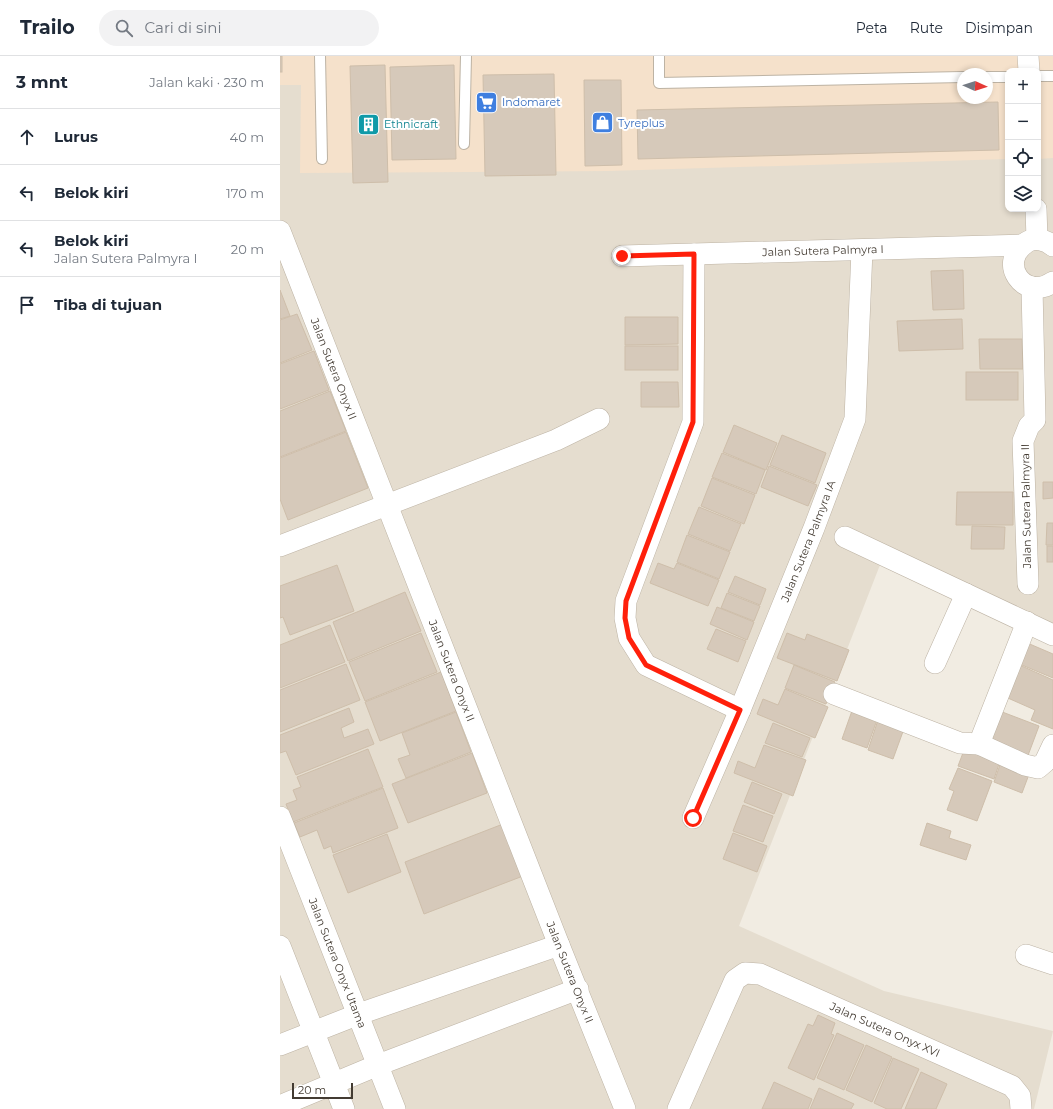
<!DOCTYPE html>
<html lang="id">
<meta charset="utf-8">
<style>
:root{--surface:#fff;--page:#f2f2f3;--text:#1f2937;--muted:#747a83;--line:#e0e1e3}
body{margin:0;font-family:Montserrat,sans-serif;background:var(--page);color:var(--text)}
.controls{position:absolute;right:12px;top:12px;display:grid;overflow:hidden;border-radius:8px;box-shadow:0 2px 6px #0003}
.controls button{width:36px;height:36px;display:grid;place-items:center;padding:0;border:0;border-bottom:1px solid var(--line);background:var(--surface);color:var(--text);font:20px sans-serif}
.compass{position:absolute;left:677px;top:12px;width:36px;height:36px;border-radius:50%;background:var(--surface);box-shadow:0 2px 6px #0003;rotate:93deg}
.scale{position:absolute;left:12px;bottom:10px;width:61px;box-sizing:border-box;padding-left:4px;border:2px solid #433b32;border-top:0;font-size:11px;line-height:14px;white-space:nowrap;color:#433b32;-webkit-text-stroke:3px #fff;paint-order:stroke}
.stop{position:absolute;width:12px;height:12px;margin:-9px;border:3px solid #ff200b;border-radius:50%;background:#fff}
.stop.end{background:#ff200b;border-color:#fff;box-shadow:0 1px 4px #0008}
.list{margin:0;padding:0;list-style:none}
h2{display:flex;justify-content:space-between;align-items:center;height:52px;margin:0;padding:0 16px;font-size:17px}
h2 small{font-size:13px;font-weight:400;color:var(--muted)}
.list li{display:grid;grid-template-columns:26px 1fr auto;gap:12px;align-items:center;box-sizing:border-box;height:56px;padding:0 16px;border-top:1px solid var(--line)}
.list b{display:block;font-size:15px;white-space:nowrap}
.list p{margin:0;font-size:13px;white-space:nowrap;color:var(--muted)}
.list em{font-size:13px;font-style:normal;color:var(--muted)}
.icon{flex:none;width:22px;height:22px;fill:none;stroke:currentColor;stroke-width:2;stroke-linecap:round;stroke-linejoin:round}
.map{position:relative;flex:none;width:773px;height:1053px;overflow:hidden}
header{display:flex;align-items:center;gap:24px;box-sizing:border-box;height:56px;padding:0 20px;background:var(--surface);border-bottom:1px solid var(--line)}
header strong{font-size:19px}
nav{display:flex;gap:22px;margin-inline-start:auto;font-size:14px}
.search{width:280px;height:36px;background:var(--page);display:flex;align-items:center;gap:10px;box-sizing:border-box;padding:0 14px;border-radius:22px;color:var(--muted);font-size:15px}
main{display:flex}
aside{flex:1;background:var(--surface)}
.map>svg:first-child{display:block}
</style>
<header>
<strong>Trailo</strong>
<div class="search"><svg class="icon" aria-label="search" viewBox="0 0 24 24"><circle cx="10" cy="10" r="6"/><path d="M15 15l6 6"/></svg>Cari di sini</div>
<nav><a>Peta</a><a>Rute</a><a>Disimpan</a></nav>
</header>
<main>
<aside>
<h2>3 mnt<small>Jalan kaki · 230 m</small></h2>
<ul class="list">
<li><svg class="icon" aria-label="ahead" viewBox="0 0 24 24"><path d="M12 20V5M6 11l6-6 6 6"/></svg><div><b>Lurus</b></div><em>40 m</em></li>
<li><svg class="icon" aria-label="left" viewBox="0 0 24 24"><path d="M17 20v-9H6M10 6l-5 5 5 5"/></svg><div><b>Belok kiri</b></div><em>170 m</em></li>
<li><svg class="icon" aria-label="left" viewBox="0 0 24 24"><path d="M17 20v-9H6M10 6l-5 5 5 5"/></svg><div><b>Belok kiri</b><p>Jalan Sutera Palmyra I</p></div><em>20 m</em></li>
<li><svg class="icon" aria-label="arrive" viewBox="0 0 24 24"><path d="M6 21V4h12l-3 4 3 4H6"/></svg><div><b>Tiba di tujuan</b></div></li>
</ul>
</aside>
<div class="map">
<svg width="773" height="1053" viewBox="0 0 773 1053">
<rect width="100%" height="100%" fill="#f1ece2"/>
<!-- residential -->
<path fill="#e5ddcf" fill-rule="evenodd" d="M0,0H773V573L607,491L459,870L604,935L773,975L754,1053H0ZM728,15H758V153H728ZM683,18H707V42H683Z"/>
<!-- commercial -->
<path fill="#f5e1cb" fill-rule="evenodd" d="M0,0H773V102L758,103V15H728V103L328,115L20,117L21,29H0ZM683,18H707V42H683Z"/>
<!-- building -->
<g fill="#d6c9ba" stroke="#cebeaa">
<rect x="0" y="0" width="2" height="16"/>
<path d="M105,9L108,126L73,127L70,10Z"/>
<path d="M174,9L176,103L112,104L110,11Z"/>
<path d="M274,18L276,119L205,120L203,19Z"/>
<path d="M304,24H341L342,109L305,110Z"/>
<path d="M718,46L719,94L358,103L357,54Z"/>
<path d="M683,214L684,253L653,254L651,215Z"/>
<path d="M0,234L10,260L0,263Z"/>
<path d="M17,258L32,294L0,307V264Z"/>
<path d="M345,261H398V288L345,289Z"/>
<path d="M682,263L683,293L619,295L617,265Z"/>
<path d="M699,283H742L743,313H700Z"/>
<rect x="345" y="290" width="53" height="24"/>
<path d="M34,295L49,334L0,353V308Z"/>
<rect x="686" y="316" width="52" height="28"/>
<path d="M361,326H398L399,351H361Z"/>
<path d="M50,335L66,375L0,401V355Z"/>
<path d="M454,369L497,387L486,414L443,396Z"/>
<path d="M66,376L88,432L8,464L0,443V402Z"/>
<path d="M502,379L546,397L535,427L490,409Z"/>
<path d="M442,397L485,414L476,438L432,421Z"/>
<path d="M489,410L537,429L528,450L481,431Z"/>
<path d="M432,422L475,439L464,468L421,450Z"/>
<path d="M763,426H773V442L763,443Z"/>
<path d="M677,436H733V469H676Z"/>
<path d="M419,451L461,468L450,495L408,478Z"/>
<path d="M767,467H773V489H766Z"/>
<path d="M692,470L725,471L724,493H691Z"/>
<path d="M407,479L450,496L439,523L397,506Z"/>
<rect x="767" y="490" width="6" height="16"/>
<path d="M378,507L394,513L397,507L439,524L428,550L370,527Z"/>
<path d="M57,509L74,555L10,579L3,561L0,562V530Z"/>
<path d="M455,520L486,533L480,549L448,536Z"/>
<path d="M125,536L141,575L68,605L53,566Z"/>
<path d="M447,537L480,550L474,565L441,552Z"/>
<path d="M437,551L474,566L467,584L430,568Z"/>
<path d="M50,569L65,606L0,632V589Z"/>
<path d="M436,573L466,585L458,606L427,593Z"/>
<path d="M141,577L157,616L85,645L69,606Z"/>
<path d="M507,577L525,584L527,578L569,594L557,625L497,602Z"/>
<path d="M745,586L773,598V622L737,607Z"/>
<path d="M735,607L773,624V673L751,664L755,654L721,639Z"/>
<path d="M66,608L80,644L0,676V634Z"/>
<path d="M514,609L555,626L546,648L505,632Z"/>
<path d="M161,616L176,655L100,685L85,646Z"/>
<path d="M505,633L548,651L535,682L477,658L483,643L498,649Z"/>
<path d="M69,652L74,666L61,672L64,682L88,673L94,688L16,719L6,695L0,697V679Z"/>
<path d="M573,652L598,661L587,692L562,683Z"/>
<path d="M717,654L759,670L747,702L705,685Z"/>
<path d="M176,656L191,696L126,722L118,703L130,699L122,677Z"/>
<path d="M599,661L625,670L613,703L588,694Z"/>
<path d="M493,667L530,682L522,701L485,687Z"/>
<path d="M484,689L526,704L513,740L454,717L458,705L475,712Z"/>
<path d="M686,689L721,702L714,723L678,710Z"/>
<path d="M88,693L103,731L13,766L6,748L17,744L13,734L21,731L17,721Z"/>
<path d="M192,697L207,737L128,767L112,728Z"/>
<path d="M722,703L751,713L742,737L714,726Z"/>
<path d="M678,712L712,725L697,765L667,754L674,735L669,733Z"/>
<path d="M472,726L502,738L494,758L464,746Z"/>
<path d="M103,732L118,772L53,797L51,790L44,793L37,774L20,781L14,767Z"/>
<path d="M463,749L493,760L483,786L453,775Z"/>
<path d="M647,767L671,775L669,782L691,789L686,804L640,789Z"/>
<path d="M223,768L243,820L144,858L125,806Z"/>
<path d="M453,777L487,790L477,816L443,803Z"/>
<path d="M107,778L121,816L68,837L53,799Z"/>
<path d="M538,959L555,967L551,978L554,979L534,1024L508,1012L528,968L533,970Z"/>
<path d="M557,977L584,989L564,1034L537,1022Z"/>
<path d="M586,989L612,1001L592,1046L566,1034Z"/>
<path d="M613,1002L639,1013L621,1053H607L594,1047Z"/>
<path d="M641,1016L667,1028L656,1053H625Z"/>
<path d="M494,1026L532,1043L528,1053H482Z"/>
<path d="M539,1032L574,1048L571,1053H530Z"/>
</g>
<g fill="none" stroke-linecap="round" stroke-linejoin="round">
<defs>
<g id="service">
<path d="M40,0L42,103"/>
<path d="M379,0V27L683,21"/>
<path d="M758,20H773"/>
<path d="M707,21H728"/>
<path d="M184,88L186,0"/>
</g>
<g id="minor">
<path d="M748,0L749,15"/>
<path d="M756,153L757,183"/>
<path id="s1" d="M0,175L279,889L345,1053"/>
<path d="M773,190C766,184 755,181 747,186C716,206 744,246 773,226"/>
<path d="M414,198L413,366L346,545L345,562L349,582L366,609L460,654"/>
<path id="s2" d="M342,200L743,189"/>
<path d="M565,481L773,579"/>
<path d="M0,490L276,384L319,363"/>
<path d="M748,528L743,385L749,370L755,364L752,231"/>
<path d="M655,607L686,538"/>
<path d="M554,638L680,687L699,688L747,566"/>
<path d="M699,688L745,709L758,712L765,706L773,689"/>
<path id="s3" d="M0,761L115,1053"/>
<path id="s4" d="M413,762L460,654L534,472L575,363L582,194"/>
<path d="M0,890L64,1053"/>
<path d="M746,899L773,908"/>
<path d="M0,989L79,958L279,889"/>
<path d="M0,1050L98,1009L298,933"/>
<path id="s5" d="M398,1053L455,924L465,917L480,918L732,1030L740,1040L741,1053"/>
</g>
</defs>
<!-- service casing -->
<use href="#service" stroke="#bdb3a4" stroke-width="12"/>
<!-- minor casing -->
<use href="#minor" stroke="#bdb3a4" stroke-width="22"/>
<!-- service -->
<use href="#service" stroke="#fff" stroke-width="10"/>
<!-- minor -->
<use href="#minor" stroke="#fff" stroke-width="21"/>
</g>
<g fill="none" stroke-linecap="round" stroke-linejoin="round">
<!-- route -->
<path stroke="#ff200b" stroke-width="5" d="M342,200L414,198L413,366L346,545L345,562L349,582L366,609L460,654L413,762"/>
</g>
<!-- icons -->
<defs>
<symbol id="supermarket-square" viewBox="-11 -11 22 22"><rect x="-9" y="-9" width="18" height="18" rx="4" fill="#3f7fe0" stroke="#fff"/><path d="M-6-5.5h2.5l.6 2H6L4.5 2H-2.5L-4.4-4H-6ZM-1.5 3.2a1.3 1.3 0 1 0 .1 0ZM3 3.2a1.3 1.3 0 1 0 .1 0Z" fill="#fff"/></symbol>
<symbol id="shop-square" viewBox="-11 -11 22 22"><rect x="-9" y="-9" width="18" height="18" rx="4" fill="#3f7fe0" stroke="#fff"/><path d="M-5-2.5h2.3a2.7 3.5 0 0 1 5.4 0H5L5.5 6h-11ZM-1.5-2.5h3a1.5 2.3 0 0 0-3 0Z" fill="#fff"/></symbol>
<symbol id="building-square" viewBox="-11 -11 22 22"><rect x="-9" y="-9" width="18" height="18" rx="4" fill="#0f9aa8" stroke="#fff"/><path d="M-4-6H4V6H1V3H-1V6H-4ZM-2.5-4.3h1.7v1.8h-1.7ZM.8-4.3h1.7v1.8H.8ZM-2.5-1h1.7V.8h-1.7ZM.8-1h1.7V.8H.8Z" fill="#fff"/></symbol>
</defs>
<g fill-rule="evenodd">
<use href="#supermarket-square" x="194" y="34" width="25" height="25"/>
<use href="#shop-square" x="310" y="54" width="25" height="25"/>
<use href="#building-square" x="76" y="56" width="25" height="25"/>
</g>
<g text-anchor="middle" stroke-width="4" stroke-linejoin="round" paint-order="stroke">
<!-- shop labels -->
<g font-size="11" fill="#366cbe" stroke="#fff" text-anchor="start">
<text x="222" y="50">Indomaret</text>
<text x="338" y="71">Tyreplus</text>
</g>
<!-- culture labels -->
<g font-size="11" fill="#0d838f" stroke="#fff" text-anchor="start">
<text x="104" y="72">Ethnicraft</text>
</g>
<!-- street labels -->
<g font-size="11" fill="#433b32" stroke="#fff">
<text dy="4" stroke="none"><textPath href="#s2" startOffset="201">Jalan Sutera Palmyra I</textPath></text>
<text dy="4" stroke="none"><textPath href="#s1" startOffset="148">Jalan Sutera Onyx II</textPath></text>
<text transform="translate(746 450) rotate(-91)" y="4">Jalan Sutera Palmyra II</text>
<text dy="4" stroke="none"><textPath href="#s4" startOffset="300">Jalan Sutera Palmyra IA</textPath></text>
<text dy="4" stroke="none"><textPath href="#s1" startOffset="472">Jalan Sutera Onyx II</textPath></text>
<text dy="4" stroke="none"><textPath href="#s3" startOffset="157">Jalan Sutera Onyx Utama</textPath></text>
<text dy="4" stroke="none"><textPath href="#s1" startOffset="796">Jalan Sutera Onyx II</textPath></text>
<text dy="4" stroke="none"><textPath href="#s5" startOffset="305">Jalan Sutera Onyx XVI</textPath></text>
</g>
</g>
</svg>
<div class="controls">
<button>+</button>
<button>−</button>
<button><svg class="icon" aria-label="locate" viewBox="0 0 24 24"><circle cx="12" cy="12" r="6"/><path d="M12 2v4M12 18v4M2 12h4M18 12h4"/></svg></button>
<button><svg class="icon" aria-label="layers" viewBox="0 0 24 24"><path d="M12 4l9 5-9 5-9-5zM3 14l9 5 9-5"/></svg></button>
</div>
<svg class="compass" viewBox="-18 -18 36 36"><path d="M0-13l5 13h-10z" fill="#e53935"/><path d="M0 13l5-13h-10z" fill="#747a83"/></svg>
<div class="scale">20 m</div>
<div class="stop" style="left:413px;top:762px"></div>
<div class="stop end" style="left:342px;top:200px"></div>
</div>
</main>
